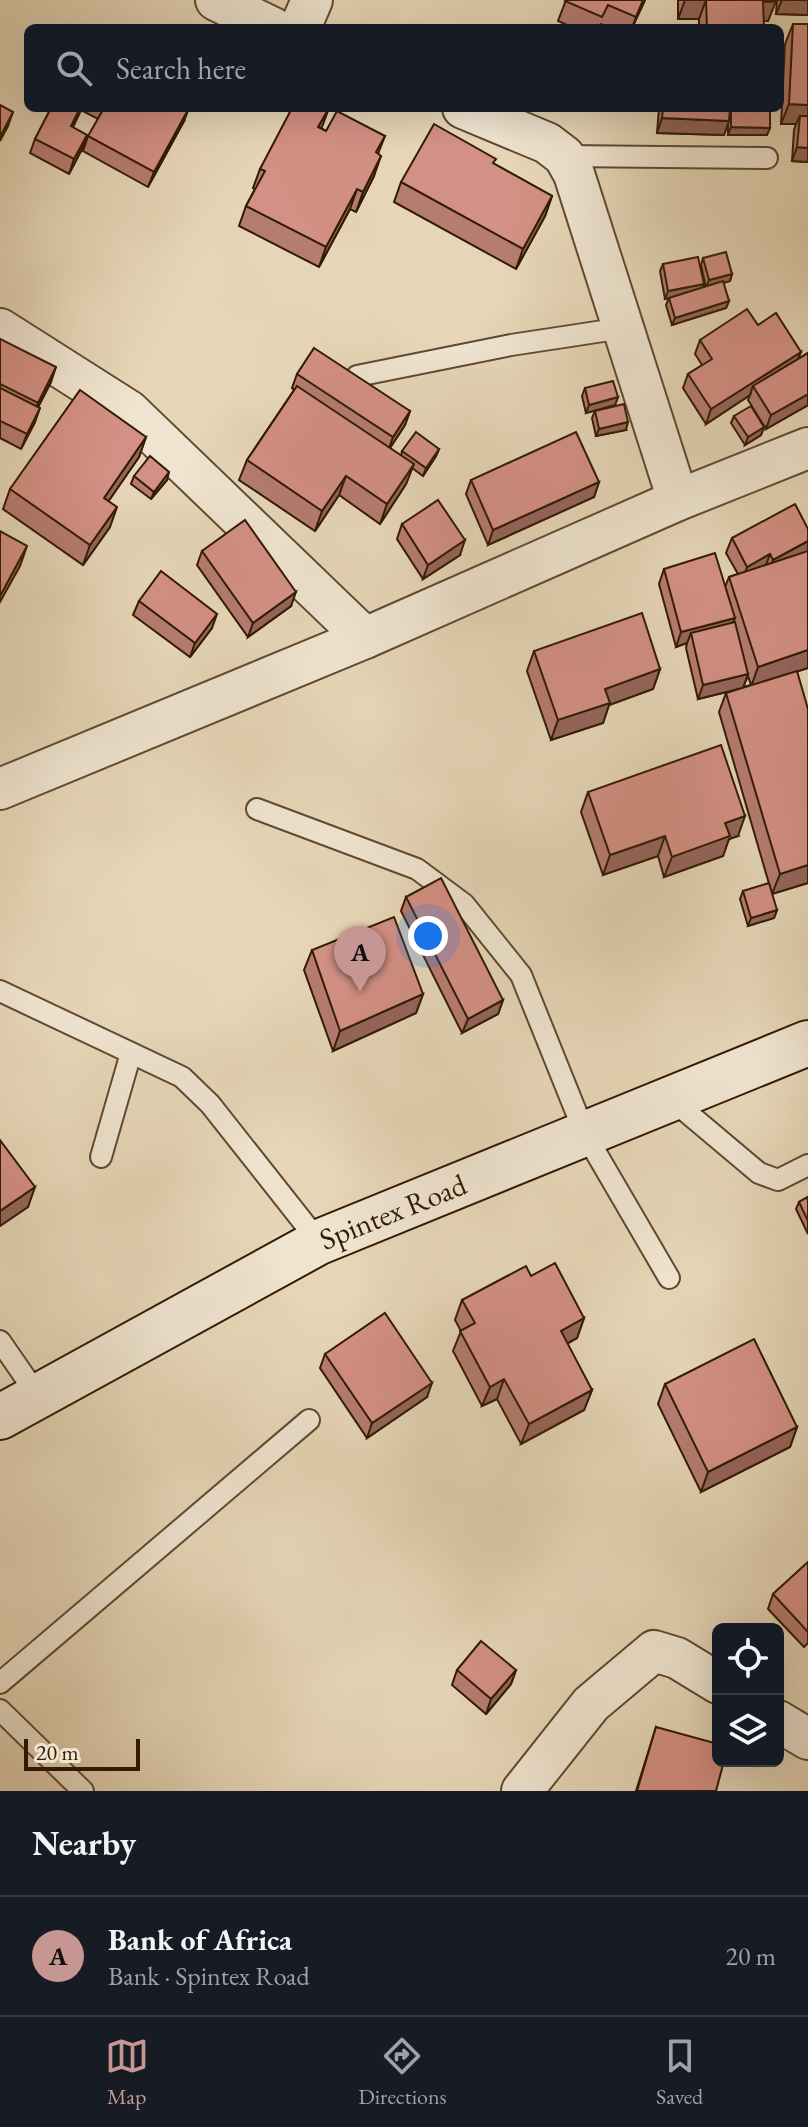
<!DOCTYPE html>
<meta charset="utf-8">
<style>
:root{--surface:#171b24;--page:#242831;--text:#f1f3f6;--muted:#9ea1a6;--line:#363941;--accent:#c59692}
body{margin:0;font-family:"EB Garamond",serif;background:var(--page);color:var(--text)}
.controls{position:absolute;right:24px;bottom:24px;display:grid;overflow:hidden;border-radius:12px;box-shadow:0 8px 32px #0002}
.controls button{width:72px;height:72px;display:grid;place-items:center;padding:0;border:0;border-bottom:2px solid var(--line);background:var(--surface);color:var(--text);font:40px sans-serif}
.scale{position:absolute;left:24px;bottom:20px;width:116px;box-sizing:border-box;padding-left:8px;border:4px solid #321a03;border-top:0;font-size:22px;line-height:28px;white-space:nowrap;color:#321a03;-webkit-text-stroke:6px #efe4d0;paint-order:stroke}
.you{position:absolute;left:428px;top:936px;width:28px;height:28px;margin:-20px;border:6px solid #fff;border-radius:50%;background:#1a73e8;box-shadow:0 0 0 12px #1a73e833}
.badge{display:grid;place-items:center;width:52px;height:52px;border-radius:50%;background:var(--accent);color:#111;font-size:26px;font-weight:700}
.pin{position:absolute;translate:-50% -66px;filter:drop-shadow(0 2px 4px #0008)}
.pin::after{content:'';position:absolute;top:42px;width:28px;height:24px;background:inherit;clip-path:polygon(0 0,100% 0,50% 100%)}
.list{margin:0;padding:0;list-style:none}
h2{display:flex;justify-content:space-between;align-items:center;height:104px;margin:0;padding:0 32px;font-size:34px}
h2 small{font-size:26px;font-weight:400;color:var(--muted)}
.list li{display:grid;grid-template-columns:52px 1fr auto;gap:24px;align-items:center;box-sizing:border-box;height:120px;padding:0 32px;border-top:2px solid var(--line)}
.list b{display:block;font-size:30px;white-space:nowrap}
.list p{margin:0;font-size:26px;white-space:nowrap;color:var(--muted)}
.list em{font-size:26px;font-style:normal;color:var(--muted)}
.icon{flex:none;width:44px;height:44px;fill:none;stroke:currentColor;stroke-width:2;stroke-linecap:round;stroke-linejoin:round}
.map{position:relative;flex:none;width:808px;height:1791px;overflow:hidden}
.search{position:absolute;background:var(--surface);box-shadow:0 8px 32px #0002;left:24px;right:24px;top:24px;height:88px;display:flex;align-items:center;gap:20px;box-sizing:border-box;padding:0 28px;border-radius:12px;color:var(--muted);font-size:30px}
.sheet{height:224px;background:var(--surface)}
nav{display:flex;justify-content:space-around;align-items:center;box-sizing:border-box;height:112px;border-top:2px solid var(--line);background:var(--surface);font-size:22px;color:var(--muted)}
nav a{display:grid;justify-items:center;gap:4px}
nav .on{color:var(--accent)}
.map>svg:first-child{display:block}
</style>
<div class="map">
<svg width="808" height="1791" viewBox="0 0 808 1791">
<rect width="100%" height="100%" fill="#e6d6b7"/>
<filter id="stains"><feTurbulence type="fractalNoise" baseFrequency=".0025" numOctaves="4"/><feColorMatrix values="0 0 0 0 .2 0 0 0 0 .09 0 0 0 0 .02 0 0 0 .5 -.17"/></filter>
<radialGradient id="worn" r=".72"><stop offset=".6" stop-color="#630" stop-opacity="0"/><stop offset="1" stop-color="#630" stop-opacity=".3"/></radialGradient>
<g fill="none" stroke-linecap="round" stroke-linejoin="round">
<defs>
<g id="service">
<path d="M564,156L767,158"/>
<path d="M357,376L511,345L623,328"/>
<path d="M257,809L417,869L464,904L521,975L585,1134L669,1278"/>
<path d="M0,991L182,1077L210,1104L319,1242"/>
<path d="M671,1099L759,1173L778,1180L808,1165"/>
<path d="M101,1157L131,1053"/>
<path d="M0,1341L38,1396"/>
<path d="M0,1683L309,1420"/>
<path d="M0,1710L83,1791"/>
</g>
<g id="minor">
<path d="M216,0L273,28"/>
<path d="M300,28L312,0"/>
<path d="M463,108L547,143L564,156L574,174L678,500"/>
<path d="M0,329L129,411L365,638"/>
<path d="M0,789L365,638L678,500L808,448"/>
<path d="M778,1721L808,1739"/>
<path d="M522,1791L591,1704L654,1651L677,1658L718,1683"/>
</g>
<path id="secondary" d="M0,1417L319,1242L808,1043"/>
</defs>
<!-- service casing -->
<use href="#service" stroke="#5f4930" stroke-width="24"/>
<!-- minor casing -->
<use href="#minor" stroke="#5f4930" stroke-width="44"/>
<!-- secondary casing -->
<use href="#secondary" stroke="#321a03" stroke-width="48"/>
<!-- service -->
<use href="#service" stroke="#efe4d0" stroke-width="20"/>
<!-- minor -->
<use href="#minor" stroke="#efe4d0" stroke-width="40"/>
<!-- secondary -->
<use href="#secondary" stroke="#efe4d0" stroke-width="44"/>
</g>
<!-- wall -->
<g fill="#b57c72" stroke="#321a03" stroke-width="2" fill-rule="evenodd">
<path d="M566,0H645L632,28H609L601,24L599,28H574L558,21Z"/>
<path d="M678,0H776L768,21H763L764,28H699V19H678Z"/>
<path d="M777,0H808V15L776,14Z"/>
<path d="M793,24L808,162L792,161L794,130L796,124H781L785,44Z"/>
<path d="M51,108H104L98,119L81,110L73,127L82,149L69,174L30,153L35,139Z"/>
<path d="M659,108H770L767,135H728V123L724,135L657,133Z"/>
<path d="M184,121L148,187L83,151L88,136Z"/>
<path d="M321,128L326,131L385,136L378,154L374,176L356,212L350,209L319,267L239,226L246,206L255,189L253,188L260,169Z"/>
<path d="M494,164L552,196L545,216L516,269L394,202L401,182Z"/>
<path d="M703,258L732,274L730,281L723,283L729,301L726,308L672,325L666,305L669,298L665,299L660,271L663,264L704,284L703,288L706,287L701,265Z"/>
<path d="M758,325L798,359L808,353V405L766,429L748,400L750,395L706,424L683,388L688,374L702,365L695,354L700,340Z"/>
<path d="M0,339L51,382L38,407L35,422L21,449L0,438Z"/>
<path d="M297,374L410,411L405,425L390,448L401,456L402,451L439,449L436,456L423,476L412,468L406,484L380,524L339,495L315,531L239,480L247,460L294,390L292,388Z"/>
<path d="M585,388L618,397L615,405L586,413L582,396Z"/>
<path d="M595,411L626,430L596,436L592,418Z"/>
<path d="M734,416L764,427L761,435L745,445L731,423Z"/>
<path d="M146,437L139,457L108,501L110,527L83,565L3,509L10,489Z"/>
<path d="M134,476L167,480L151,499L131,484Z"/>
<path d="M471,480L599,482L594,497L488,545L466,494Z"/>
<path d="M402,524L460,555L423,579L397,539Z"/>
<path d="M808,529V668L797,671L808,883L772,894L719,712L726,693L731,691L698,699L686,648L687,643L676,647L659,584L664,569L725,587L729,577L738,574L726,553L732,538ZM748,676L751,685L743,687Z"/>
<path d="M202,551L291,606L248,637L197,565Z"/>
<path d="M139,601L212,628L190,657L133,615Z"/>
<path d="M534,651L660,669L653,689L609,705L603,723L551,740L527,671Z"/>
<path d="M588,792L738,836L729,839L723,856L664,877L658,856L603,875L581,812Z"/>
<path d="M743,891L777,910L774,918L748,926L740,899Z"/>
<path d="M406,897L503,1000L498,1014L462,1033L401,911Z"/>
<path d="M312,950L423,994L416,1013L333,1051L304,970Z"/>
<path d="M808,1197V1234L796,1209L799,1202Z"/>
<path d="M531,1276L584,1318L577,1338L567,1344L592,1390L584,1410L521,1444L497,1399L482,1406L453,1351L461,1331L455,1320L462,1300Z"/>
<path d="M325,1354L427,1397L367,1438L320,1368Z"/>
<path d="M665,1384L797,1427L790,1447L701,1492L658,1404Z"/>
<path d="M808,1562V1643L804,1647L768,1609L773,1594Z"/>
<path d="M457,1670H516L511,1684L486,1714L452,1685Z"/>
<path d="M656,1727L716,1791H636Z"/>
</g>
<!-- shaded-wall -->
<g fill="#94655c" stroke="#321a03" stroke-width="2">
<path d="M643,0H645L632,28L636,17Z"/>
<path d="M685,0H706L699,19H678Z"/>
<path d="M782,0H808V15L776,14Z"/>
<path d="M776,1L768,21H756L763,2Z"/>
<path d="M789,104L808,105V125L800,116L796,124H781Z"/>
<path d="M80,108H82L66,140L71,126Z"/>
<path d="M189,108L184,121L148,187L154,172Z"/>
<path d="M329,108L322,127L311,147L318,127Z"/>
<path d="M13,112L8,126L0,141V137Z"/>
<path d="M662,118L729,121L724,135L657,133Z"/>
<path d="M731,127L770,128L767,135H728Z"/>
<path d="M87,135L82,149L69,174L74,159Z"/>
<path d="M797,147L808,148V162L792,161Z"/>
<path d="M381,156L374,176L356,212L363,192Z"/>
<path d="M357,189L350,209L319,267L326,247Z"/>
<path d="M552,196L545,216L516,269L523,249Z"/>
<path d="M732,274L730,281L706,288L709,280Z"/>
<path d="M704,284L701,292L665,299L668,291Z"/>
<path d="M729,301L726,308L672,325L675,318Z"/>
<path d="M801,352L795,366L753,386L750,395L706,424L711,409Z"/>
<path d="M56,367L51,382L33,417L38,403Z"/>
<path d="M808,394V405L766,429L771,415Z"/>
<path d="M618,397L615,405L586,413L589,405Z"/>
<path d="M40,408L35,422L21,449L27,434Z"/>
<path d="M410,411L405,425L388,451L393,437Z"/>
<path d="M628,422L626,430L596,436L599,429Z"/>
<path d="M764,427L761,435L745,445L748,437Z"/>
<path d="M146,437L139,457L97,518L104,498Z"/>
<path d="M439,449L436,456L423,476L426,468Z"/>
<path d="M414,464L406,484L380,524L387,504Z"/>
<path d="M169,472L167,480L151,499L154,492Z"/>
<path d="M346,476L339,495L315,531L322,511Z"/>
<path d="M599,482L594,497L488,545L493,530Z"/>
<path d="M117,507L110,527L83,565L90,545Z"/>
<path d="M465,540L460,555L423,579L428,565Z"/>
<path d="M808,541V553L768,574L773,560Z"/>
<path d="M27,546L20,566L0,602V596Z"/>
<path d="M770,554L765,568L742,582L747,567Z"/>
<path d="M296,592L291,606L248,637L253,623Z"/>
<path d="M217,614L212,628L190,657L195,643Z"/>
<path d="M735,618L729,632L691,633L687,643L676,647L681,632Z"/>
<path d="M808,650V668L751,687L758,667Z"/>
<path d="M660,669L653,689L609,705L603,723L551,740L558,720L605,689Z"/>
<path d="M748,674L743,688L698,699L703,685Z"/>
<path d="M745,816L738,836L729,839L723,856L664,877L672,857L725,823Z"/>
<path d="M665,836L658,856L603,875L610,855Z"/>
<path d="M808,865V883L772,894L780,874Z"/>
<path d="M777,910L774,918L748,926L751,918Z"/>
<path d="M423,994L416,1013L333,1051L340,1031Z"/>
<path d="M503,1000L498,1014L462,1033L468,1019Z"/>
<path d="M35,1187L28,1207L0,1226V1211Z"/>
<path d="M584,1318L577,1338L553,1351L561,1331Z"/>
<path d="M504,1379L497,1399L482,1406L490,1387Z"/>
<path d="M432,1383L427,1397L367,1438L372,1423Z"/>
<path d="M592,1390L584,1410L521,1444L529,1424Z"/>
<path d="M797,1427L790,1447L701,1492L708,1472Z"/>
<path d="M516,1670L511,1684L486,1714L491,1699Z"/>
</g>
<!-- building -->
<g fill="#d39084" stroke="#321a03" stroke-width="2">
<path d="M566,0H643L636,17L608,5L602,17L565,1Z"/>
<path d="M706,0H776V1L763,2L764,28H707Z"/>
<path d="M793,24H808V105L789,104Z"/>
<path d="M0,105L13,112L0,137Z"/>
<path d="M51,108H80L71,126L87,135L74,159L35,139Z"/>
<path d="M104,108H189L154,172L88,136Z"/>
<path d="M292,108H329L318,127L326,131L337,111L385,136L376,152L381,156L363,192L357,189L326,247L246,206L265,171L260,169Z"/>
<path d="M663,108H730L729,121L662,118Z"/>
<path d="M731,108H770V128L731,127Z"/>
<path d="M800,116H808V148L797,147Z"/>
<path d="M434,124L496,159L493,163L552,196L523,249L401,182Z"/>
<path d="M726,252L732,274L709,280L703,258Z"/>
<path d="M698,257L704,284L668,291L663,264Z"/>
<path d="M723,281L729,301L675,318L669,298Z"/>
<path d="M747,309L758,325L776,313L801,352L711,409L688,374L712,359L700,340Z"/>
<path d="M0,339L56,367L38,403L0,384Z"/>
<path d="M314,348L410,411L393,437L297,374Z"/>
<path d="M808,353V394L771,415L753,386Z"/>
<path d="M613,381L618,397L589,405L585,388Z"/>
<path d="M297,386L414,464L387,504L346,476L322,511L247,460Z"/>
<path d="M0,388L40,408L27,434L0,421Z"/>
<path d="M80,390L146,437L104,498L117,507L90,545L10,489Z"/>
<path d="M624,404L628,422L599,429L595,411Z"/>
<path d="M751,406L764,427L748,437L734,416Z"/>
<path d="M416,432L439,449L426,468L402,451Z"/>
<path d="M576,432L599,482L493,530L471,480Z"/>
<path d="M150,456L169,472L154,492L134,476Z"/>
<path d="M438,500L465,540L428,565L402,524Z"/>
<path d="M795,504L808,529V541L773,560L770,554L747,567L732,538Z"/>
<path d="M245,520L296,592L253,623L202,551Z"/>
<path d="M0,531L27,546L0,596Z"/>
<path d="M808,551V650L758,667L729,577Z"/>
<path d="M715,553L735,618L681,632L664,569Z"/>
<path d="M161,571L217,614L195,643L139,601Z"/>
<path d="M642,613L660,669L605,689L610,703L558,720L534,651Z"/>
<path d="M735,622L748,674L703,685L691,633Z"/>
<path d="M797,671L808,709V865L780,874L726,693Z"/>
<path d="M721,745L745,816L725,823L730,836L672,857L665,836L610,855L588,792Z"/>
<path d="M441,878L503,1000L468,1019L406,897Z"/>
<path d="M769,883L777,910L751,918L743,891Z"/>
<path d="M394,917L423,994L340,1031L312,950Z"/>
<path d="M0,1140L35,1187L0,1211Z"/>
<path d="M808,1197V1221L799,1202Z"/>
<path d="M555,1263L584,1318L561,1331L592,1390L529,1424L504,1379L490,1387L460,1331L475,1323L462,1300L526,1266L531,1276Z"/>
<path d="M385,1313L432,1383L372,1423L325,1354Z"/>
<path d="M754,1339L797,1427L708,1472L665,1384Z"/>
<path d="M808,1562V1632L773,1594Z"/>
<path d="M481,1641L516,1670L491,1699L457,1670Z"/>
<path d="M656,1727L718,1744V1761H724L716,1791H637Z"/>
</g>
<g text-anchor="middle" stroke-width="7" stroke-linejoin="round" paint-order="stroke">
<!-- street labels -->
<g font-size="30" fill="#321a03" stroke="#efe4d0">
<text transform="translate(393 1212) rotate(-22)" y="10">Spintex Road</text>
</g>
</g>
<rect width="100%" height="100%" filter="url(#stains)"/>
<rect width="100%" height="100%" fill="url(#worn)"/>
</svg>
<div class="controls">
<button><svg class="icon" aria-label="locate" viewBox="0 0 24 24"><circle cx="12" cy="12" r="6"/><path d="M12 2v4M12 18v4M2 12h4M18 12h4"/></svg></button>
<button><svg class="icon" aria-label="layers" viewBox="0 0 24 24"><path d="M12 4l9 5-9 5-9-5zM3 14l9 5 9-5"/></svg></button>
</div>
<div class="scale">20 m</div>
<div class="you"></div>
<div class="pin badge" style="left:360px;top:992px">A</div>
<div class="search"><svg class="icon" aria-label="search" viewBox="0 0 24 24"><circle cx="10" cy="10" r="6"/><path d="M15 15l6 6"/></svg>Search here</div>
</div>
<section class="sheet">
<h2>Nearby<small></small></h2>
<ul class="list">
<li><span class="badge">A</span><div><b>Bank of Africa</b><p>Bank · Spintex Road</p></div><em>20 m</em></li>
</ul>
</section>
<nav>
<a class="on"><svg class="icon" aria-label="map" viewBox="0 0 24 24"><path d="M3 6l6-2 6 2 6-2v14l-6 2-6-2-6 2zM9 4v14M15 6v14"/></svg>Map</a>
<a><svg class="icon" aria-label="directions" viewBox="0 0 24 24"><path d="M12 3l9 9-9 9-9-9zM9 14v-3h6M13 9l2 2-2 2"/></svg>Directions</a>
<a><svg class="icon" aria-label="saved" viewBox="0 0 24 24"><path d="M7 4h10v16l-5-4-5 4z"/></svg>Saved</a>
</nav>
